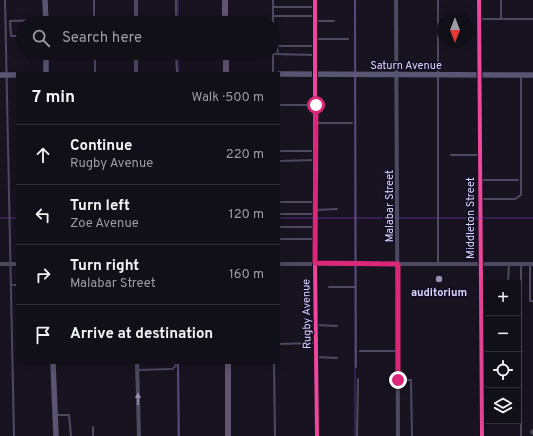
<!DOCTYPE html>
<meta charset="utf-8">
<style>
:root{--surface:#110f18;--page:#1a1821;--text:#f1f3f6;--muted:#9c9ca2;--line:#302f37}
body{margin:0;font-family:Overpass,sans-serif;background:var(--page);color:var(--text)}
.controls{position:absolute;right:12px;bottom:12px;display:grid;overflow:hidden;border-radius:0px;box-shadow:0 2px 10px #0003}
.controls button{width:36px;height:36px;display:grid;place-items:center;padding:0;border:0;border-bottom:1px solid var(--line);background:var(--surface);color:var(--text);font:20px sans-serif}
.compass{position:absolute;left:437px;top:12px;width:36px;height:36px;border-radius:50%;background:var(--surface);box-shadow:0 2px 10px #0003;rotate:180deg}
.stop{position:absolute;width:12px;height:12px;margin:-9px;border:3px solid #db2777;border-radius:50%;background:#fff}
.stop.end{background:#db2777;border-color:#fff;box-shadow:0 1px 4px #0008}
.list{margin:0;padding:0;list-style:none}
h2{display:flex;justify-content:space-between;align-items:center;height:52px;margin:0;padding:0 16px;font-size:17px}
h2 small{font-size:13px;font-weight:400;color:var(--muted)}
.list li{display:grid;grid-template-columns:26px 1fr auto;gap:12px;align-items:center;box-sizing:border-box;height:60px;padding:0 16px;border-top:1px solid var(--line)}
.list b{display:block;font-size:15px;white-space:nowrap}
.list p{margin:0;font-size:13px;white-space:nowrap;color:var(--muted)}
.list em{font-size:13px;font-style:normal;color:var(--muted)}
.icon{flex:none;width:22px;height:22px;fill:none;stroke:currentColor;stroke-width:2;stroke-linecap:round;stroke-linejoin:round}
.map{position:relative;flex:none;width:533px;height:436px;overflow:hidden}
.search{position:absolute;background:var(--surface);box-shadow:0 2px 10px #0003;left:16px;top:16px;width:264px;height:44px;display:flex;align-items:center;gap:10px;box-sizing:border-box;padding:0 14px;border-radius:22px;color:var(--muted);font-size:15px}
.panel{position:absolute;background:var(--surface);box-shadow:0 2px 10px #0003;left:16px;top:72px;width:264px;height:292px;border-radius:0px}
.map>svg:first-child{display:block}
</style>
<div class="map">
<svg width="533" height="436" viewBox="0 0 533 436">
<rect width="100%" height="100%" fill="#171420"/>
<g fill="none" stroke-linecap="round" stroke-linejoin="round">
<!-- lane -->
<g stroke="#4c4a61" stroke-width="2">
<path d="M5,0L14,436"/>
<path d="M94,0V23"/>
<path d="M176,0V23"/>
<path d="M273,0V73"/>
<path d="M355,0L356,367"/>
<path d="M438,0V264"/>
<path d="M501,0V19"/>
<path d="M273,7H314"/>
<path d="M273,16H314"/>
<path d="M480,19H533"/>
<path d="M315,21H334"/>
<path d="M23,36H11L10,21L44,20"/>
<path d="M316,39H348"/>
<path d="M273,46H314"/>
<path d="M277,46L278,54"/>
<path d="M95,53V73"/>
<path d="M117,53V55L136,56"/>
<path d="M152,53V55H168V53"/>
<path d="M176,53L177,73"/>
<path d="M273,54L314,55"/>
<path d="M279,105H316"/>
<path d="M315,123H352"/>
<path d="M279,151H314"/>
<path d="M451,155H479"/>
<path d="M279,161L315,160"/>
<path d="M480,180H518"/>
<path d="M480,199H515L521,195V76"/>
<path d="M279,202H315"/>
<path d="M316,210L337,209"/>
<path d="M279,214H315"/>
<path d="M279,227H315"/>
<path d="M280,239H315"/>
<path d="M530,265V301H533"/>
<path d="M508,283L509,264"/>
<path d="M11,285H17"/>
<path d="M329,287H355"/>
<path d="M316,325L337,326"/>
<path d="M279,344L316,343"/>
<path d="M360,351H397"/>
<path d="M316,357L337,358"/>
<path d="M178,363L179,436"/>
<path d="M274,363L275,436"/>
<path d="M138,370L172,369L176,366L175,363"/>
<path d="M398,380H411L412,436"/>
<path d="M56,415H69L71,436"/>
<path d="M93,427V436"/>
<path d="M533,430L531,432L533,434"/>
<path d="M357,436L358,379"/>
<path d="M521,436V264"/>
</g>
<!-- street -->
<g stroke="#4c4a61" stroke-width="4">
<path d="M136,0V23"/>
<path d="M315,0V263L317,436"/>
<path d="M396,0L398,436"/>
<path d="M479,0L482,436"/>
<path d="M136,53V73"/>
<path d="M0,264H17"/>
<path d="M279,264H533"/>
<path d="M137,363L139,436"/>
</g>
<!-- secondary -->
<g stroke="#595673" stroke-width="5.5">
<path d="M45,0L46,23"/>
<path d="M46,53V73"/>
<path d="M279,74L533,75"/>
<path d="M0,75H17"/>
<path d="M53,363L56,436"/>
</g>
<!-- primary -->
<g stroke="#605472" stroke-width="6">
<path d="M225,0V23"/>
<path d="M226,53V73"/>
<path d="M228,363V436"/>
</g>
<defs>
<g id="cycleway">
<path d="M315,0V263L317,436"/>
<path d="M479,0L482,436"/>
</g>
</defs>
<!-- cycleway casing -->
<use href="#cycleway" stroke="#140f25" stroke-width="6"/>
<!-- cycleway -->
<use href="#cycleway" stroke="#ed469a" stroke-width="4"/>
</g>
<!-- one-way arrows -->
<defs><path id="oneway-solid" d="M-6-.8H1V-3.2L6.5 0L1 3.2V.8H-6Z"/></defs>
<use fill="#948fb0" href="#oneway-solid" transform="translate(138 399) rotate(-91)"/>
<g fill="none" stroke-linecap="round" stroke-linejoin="round">
<!-- route -->
<path stroke="#db2777" stroke-width="5" d="M316,105L315,263L398,264V380"/>
</g>
<!-- grid -->
<path fill="none" stroke="#8945c8" stroke-width="1" stroke-opacity="0.55" d="M178,0V23M355,0V436M178,53V73M0,218H17M279,218H533M178,363V436"/>
<!-- markers -->
<circle fill="#9691b0" stroke="#140f25" stroke-width="1.5" cx="439" cy="279" r="4"/>
<g text-anchor="middle" stroke-width="3.5" stroke-linejoin="round" paint-order="stroke">
<!-- street labels -->
<g font-size="11" fill="#dbd4fe" stroke="#140f25">
<text x="406" y="69">Saturn Avenue</text>
<text transform="translate(389 206) rotate(-90)" y="4">Malabar Street</text>
<text transform="translate(470 218) rotate(-90)" y="4">Middleton Street</text>
<text transform="translate(306 314) rotate(-91)" y="4">Rugby Avenue</text>
</g>
<!-- poi labels -->
<g font-size="11" font-weight="bold" fill="#dbd4fe" stroke="#140f25">
<text x="439" y="296">auditorium</text>
</g>
</g>
</svg>
<div class="controls">
<button>+</button>
<button>−</button>
<button><svg class="icon" aria-label="locate" viewBox="0 0 24 24"><circle cx="12" cy="12" r="6"/><path d="M12 2v4M12 18v4M2 12h4M18 12h4"/></svg></button>
<button><svg class="icon" aria-label="layers" viewBox="0 0 24 24"><path d="M12 4l9 5-9 5-9-5zM3 14l9 5 9-5"/></svg></button>
</div>
<svg class="compass" viewBox="-18 -18 36 36"><path d="M0-13l5 13h-10z" fill="#e53935"/><path d="M0 13l5-13h-10z" fill="#9c9ca2"/></svg>
<div class="stop" style="left:316px;top:105px"></div>
<div class="stop end" style="left:398px;top:380px"></div>
<div class="search"><svg class="icon" aria-label="search" viewBox="0 0 24 24"><circle cx="10" cy="10" r="6"/><path d="M15 15l6 6"/></svg>Search here</div>
<section class="panel">
<h2>7 min<small>Walk · 500 m</small></h2>
<ul class="list">
<li><svg class="icon" aria-label="ahead" viewBox="0 0 24 24"><path d="M12 20V5M6 11l6-6 6 6"/></svg><div><b>Continue</b><p>Rugby Avenue</p></div><em>220 m</em></li>
<li><svg class="icon" aria-label="left" viewBox="0 0 24 24"><path d="M17 20v-9H6M10 6l-5 5 5 5"/></svg><div><b>Turn left</b><p>Zoe Avenue</p></div><em>120 m</em></li>
<li><svg class="icon" aria-label="right" viewBox="0 0 24 24"><path d="M7 20v-9h11M14 6l5 5-5 5"/></svg><div><b>Turn right</b><p>Malabar Street</p></div><em>160 m</em></li>
<li><svg class="icon" aria-label="arrive" viewBox="0 0 24 24"><path d="M6 21V4h12l-3 4 3 4H6"/></svg><div><b>Arrive at destination</b></div></li>
</ul>
</section>
</div>
